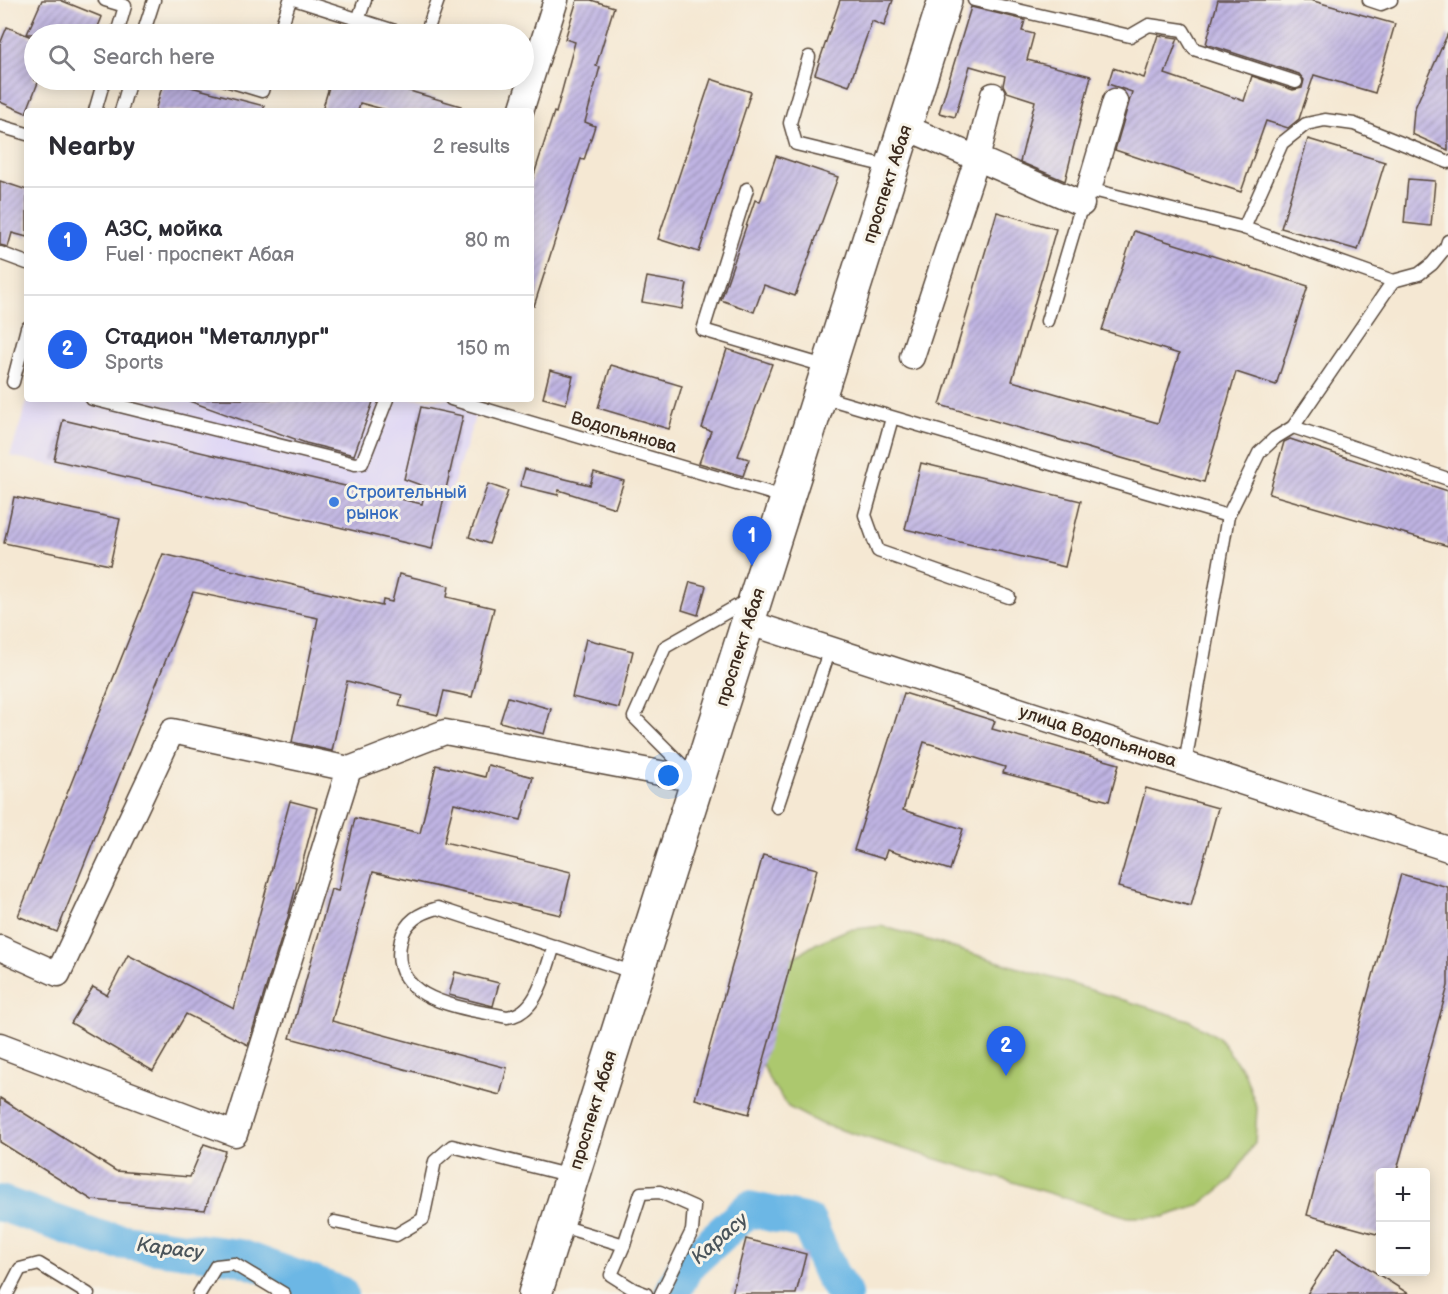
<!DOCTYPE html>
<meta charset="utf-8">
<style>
:root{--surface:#fff;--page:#f2f2f3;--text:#2b2b33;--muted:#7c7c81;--line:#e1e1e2;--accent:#2563eb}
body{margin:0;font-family:"Balsamiq Sans",sans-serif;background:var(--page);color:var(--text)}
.controls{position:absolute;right:18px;bottom:18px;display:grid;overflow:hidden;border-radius:6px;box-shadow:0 3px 15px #0003}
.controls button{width:54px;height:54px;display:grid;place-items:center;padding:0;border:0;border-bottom:2px solid var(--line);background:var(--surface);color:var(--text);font:30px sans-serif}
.you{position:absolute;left:669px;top:776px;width:21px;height:21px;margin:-15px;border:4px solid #fff;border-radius:50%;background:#1a73e8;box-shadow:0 0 0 9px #1a73e833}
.badge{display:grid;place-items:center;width:39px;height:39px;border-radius:50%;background:var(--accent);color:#fff;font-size:20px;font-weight:700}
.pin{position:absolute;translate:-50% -50px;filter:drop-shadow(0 2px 3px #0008)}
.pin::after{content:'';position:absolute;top:32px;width:21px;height:18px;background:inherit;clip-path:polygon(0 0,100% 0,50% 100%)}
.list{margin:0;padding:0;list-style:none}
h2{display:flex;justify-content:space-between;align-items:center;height:78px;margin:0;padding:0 24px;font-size:26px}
h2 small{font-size:20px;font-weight:400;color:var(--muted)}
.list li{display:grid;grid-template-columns:39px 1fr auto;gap:18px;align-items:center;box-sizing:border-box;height:108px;padding:0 24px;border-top:2px solid var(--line)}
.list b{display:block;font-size:22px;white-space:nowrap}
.list p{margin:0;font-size:20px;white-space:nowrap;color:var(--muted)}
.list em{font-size:20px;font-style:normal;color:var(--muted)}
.icon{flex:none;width:33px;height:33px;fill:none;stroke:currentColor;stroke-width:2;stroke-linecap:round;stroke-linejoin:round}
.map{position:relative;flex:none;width:1448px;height:1294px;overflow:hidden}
.search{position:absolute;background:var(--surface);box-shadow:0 3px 15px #0003;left:24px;top:24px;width:510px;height:66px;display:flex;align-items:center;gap:15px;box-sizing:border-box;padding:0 21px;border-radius:33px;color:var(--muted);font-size:22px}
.panel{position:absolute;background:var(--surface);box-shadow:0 3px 15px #0003;left:24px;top:108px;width:510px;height:294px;border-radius:6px}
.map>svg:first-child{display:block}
</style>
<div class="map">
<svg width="1448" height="1294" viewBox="0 0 1448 1294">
<defs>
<pattern id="building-hatch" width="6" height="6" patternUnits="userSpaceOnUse" patternTransform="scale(1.5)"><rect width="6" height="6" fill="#bfb4e3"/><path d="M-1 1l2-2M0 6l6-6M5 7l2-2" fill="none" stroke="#9c93b7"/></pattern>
</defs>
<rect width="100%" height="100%" fill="#f7f3e8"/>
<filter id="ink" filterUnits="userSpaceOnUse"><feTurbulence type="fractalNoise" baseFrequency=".0167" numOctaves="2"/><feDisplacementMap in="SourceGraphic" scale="12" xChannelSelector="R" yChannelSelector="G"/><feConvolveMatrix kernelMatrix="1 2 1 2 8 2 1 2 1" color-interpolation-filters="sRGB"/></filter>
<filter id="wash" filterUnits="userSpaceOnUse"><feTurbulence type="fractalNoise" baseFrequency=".008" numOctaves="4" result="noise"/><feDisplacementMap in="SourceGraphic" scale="24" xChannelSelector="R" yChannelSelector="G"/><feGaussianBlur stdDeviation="1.35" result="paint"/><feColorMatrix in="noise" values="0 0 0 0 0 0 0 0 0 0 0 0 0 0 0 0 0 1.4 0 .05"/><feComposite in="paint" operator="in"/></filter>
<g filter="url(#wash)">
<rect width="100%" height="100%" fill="#f5e8d3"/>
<!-- built -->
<path fill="#ded5f6" d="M28,399H475V417L432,549L10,456Z"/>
<!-- grass -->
<path fill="#acc86e" stroke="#747946" stroke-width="1.5" d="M882,926L1189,1020L1218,1037L1244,1072L1257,1108L1255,1142L1231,1180L1198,1206L1163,1217H1128L821,1124L788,1107L769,1080L756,1046L783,964L817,943L847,930Z"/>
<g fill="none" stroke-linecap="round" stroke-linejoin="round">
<!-- river -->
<g stroke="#6cb7e5" stroke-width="36">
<path d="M0,1203L102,1239L240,1257L340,1294"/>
<path d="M672,1294L686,1266L749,1209L808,1222L831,1274L844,1294"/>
</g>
</g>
<g id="blocks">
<!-- building -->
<g fill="url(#building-hatch)">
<path d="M42,0H60L102,17L95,34H27Z"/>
<path d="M577,0H591L614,7L596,66L600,67L585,122L595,126L584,160L581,159L534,306L531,305V184L554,112L556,113L575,42L565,39Z"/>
<path d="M840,0H893L884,26L872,21L849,86L815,74Z"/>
<path d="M1218,0H1310L1395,24L1375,93L1314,75L1299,119L1288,128L1266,121L1241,192L1115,150L1132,92L1108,84L1113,68L1144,78L1158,35L1178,38L1165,74L1244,101L1252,76L1293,90L1302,88L1304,80L1299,74L1206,44Z"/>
<path d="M971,7L1025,20L1022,31L1034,34L1027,60L1091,76L1065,181L1020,162L1035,101L1007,92L1003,85L1005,76L970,66L955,117L939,113Z"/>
<path d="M7,27L34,38V80H39L26,113L0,102V44Z"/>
<path d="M1448,33V150L1412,134L1414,110Z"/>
<path d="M711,79L751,92L699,252L658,239Z"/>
<path d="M164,80L264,106V111H155Z"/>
<path d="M331,80H372L461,106L460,111H390L360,103L358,111H322Z"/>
<path d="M1308,139L1385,162L1358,250L1281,228Z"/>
<path d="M776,156L838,177L795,296L764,285L754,312L721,300L755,200L760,202Z"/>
<path d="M1408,179L1435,181L1431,226L1404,223Z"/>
<path d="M0,181L27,190V237L12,233L8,247L0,245Z"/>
<path d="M997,212L1056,229L1012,381L1158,423L1179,354L1102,330L1134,231L1308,286L1276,385L1236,372L1204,482L940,405Z"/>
<path d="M647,277L687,284L682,309L642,302Z"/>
<path d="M727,349L772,364L738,456L749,459L743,476L699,463L711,431L702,428Z"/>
<path d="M611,365L682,386L669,429L598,408Z"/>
<path d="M550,370L573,376L566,404L543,398Z"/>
<path d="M189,399H374L354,455L306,443L189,401Z"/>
<path d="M421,407L463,416L432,549L54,460L63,420L422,504L426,487L404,479Z"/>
<path d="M1290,439L1448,491V546L1269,494L1284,442Z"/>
<path d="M921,463L1081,501L1065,567L905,529Z"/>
<path d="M525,469L590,485L594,472L624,481L615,508L559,490L558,495L520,486Z"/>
<path d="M488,484L508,491L489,544L469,537Z"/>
<path d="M14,497L120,519L110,565L4,543Z"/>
<path d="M163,554L382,606L383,600L392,602L399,574L449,586L447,597L494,608L472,697L444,691L438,715L399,706L402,695L347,681L332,751L292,742L318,618L193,592L57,932L18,916Z"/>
<path d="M690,582L706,586L698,615L682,610Z"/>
<path d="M586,639L633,651L619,708L572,697Z"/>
<path d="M904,693L995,721L992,729L1119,764L1109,801L1003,773L1005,767L924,742L903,810L963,829L950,870L887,850L884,859L854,850Z"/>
<path d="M508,697L551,709L544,734L500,722Z"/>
<path d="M436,765L485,777L488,765L533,777L521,820L454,803L444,842L571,872L561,915L373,872L332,1021L507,1068L500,1095L290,1038L331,889L338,891L355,818L420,833Z"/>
<path d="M1146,788L1218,808L1191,906L1118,887Z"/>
<path d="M290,801L317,808L288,917L248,1045L186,1014L153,1071L71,1023L93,987L107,995L128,955L234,1009Z"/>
<path d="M763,855L817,869L749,1114L695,1099Z"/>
<path d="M1401,874L1448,887V986L1396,1173H1380V1235L1307,1215Z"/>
<path d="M455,972L499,983L493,1006L449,995Z"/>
<path d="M0,1098L116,1171L190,1177L204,1144L225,1151L205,1210L92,1200L0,1142Z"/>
<path d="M746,1239L806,1254L796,1294H732Z"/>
<path d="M1337,1248L1409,1294H1307Z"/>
</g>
</g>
</g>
<g filter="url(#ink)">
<use href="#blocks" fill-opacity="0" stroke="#574639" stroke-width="1.5"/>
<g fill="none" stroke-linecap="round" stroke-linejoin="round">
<defs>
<g id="service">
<path d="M105,0L125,6L117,34"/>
<path d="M297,0L404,34"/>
<path d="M974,0L1130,36L1149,25L1183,30L1194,49L1296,82"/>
<path d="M1369,0L1381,4L1391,0"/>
<path d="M358,20L365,0"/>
<path d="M143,34L154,0"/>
<path d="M279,34L290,0"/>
<path d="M426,34L438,0"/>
<path d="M809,57L790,123L796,144L891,167"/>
<path d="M226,80L262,91L265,80"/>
<path d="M95,111L104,80"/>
<path d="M121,111L130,80"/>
<path d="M0,126L27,134"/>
<path d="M747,189L703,330L828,367"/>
<path d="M1244,228L1282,143L1306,124L1325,120L1354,124L1448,162"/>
<path d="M0,253L27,263"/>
<path d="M1047,321L1082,204L1089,189L1244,228L1393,281L1419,274L1432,264L1446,247L1448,241"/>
<path d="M13,382L27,328"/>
<path d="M820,396L1228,516L1185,764"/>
<path d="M92,399L355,464L362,463L387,399"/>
<path d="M451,399L787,498"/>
<path d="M892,418L865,515L878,551L1009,597"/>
<path d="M1293,427L1393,281"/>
<path d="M1228,516L1259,453L1275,438L1293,427L1448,479"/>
<path d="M694,777L634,717L665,647L748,600"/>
<path d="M777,807L830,649"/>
<path d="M554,946C545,971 538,1014 507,1017C466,1008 386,1002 401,940C405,921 420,913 438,908L635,973"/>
<path d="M335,1222L396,1235L423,1219L435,1161L452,1146L571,1176"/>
<path d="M558,1225L624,1245"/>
<path d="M7,1294L20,1269L39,1264L88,1294"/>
<path d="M199,1294L216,1266L234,1264L284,1294"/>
<path d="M646,1294L633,1289L611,1275L624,1245L641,1193L660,1192L694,1207L692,1231L661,1294"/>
</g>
<g id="minor">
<path d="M521,111L556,0"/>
<path d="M905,127L1082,204"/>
<path d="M1089,189L1115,101"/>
<path d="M912,357L977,159L993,95"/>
<path d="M747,622L1448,849"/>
<path d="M0,948L58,974L172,731L349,769L445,732L697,780"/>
<path d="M0,1045L235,1134L349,769"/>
</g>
<path id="secondary" d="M535,1294L945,0"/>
</defs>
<!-- service casing -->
<use href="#service" stroke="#574639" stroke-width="15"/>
<!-- minor casing -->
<use href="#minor" stroke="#574639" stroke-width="27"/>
<!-- secondary casing -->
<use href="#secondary" stroke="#574639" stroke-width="36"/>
<!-- service -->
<use href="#service" stroke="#fff" stroke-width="12"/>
<!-- minor -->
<use href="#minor" stroke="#fff" stroke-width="24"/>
<!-- secondary -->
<use href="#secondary" stroke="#fff" stroke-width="33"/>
</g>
</g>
<!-- markers -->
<circle fill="#3f7fe0" stroke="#f7f3e8" stroke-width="2" cx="334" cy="502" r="6"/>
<g text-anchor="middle" stroke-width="6" stroke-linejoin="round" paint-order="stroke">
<!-- street labels -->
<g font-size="18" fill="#3b2a1e" stroke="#f7f3e8">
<text transform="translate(887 184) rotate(-72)" y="6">проспект Абая</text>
<text transform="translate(624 432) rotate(16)" y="6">Водопьянова</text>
<text transform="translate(740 647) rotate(-72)" y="6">проспект Абая</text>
<text transform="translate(1098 736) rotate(18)" y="6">улица Водопьянова</text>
<text transform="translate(593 1110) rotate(-73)" y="6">проспект Абая</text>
</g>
<!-- shop labels -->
<g font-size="18" fill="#366cbe" stroke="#f7f3e8" text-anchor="start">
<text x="346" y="498">Строительный<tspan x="346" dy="21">рынок</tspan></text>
</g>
<!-- water labels -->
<g font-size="20" font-style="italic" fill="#4a545a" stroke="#f7f3e8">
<text transform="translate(719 1238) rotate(-41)" y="7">Карасу</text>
<text transform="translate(170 1248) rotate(7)" y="7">Карасу</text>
</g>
</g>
</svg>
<div class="controls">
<button>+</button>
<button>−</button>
</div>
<div class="you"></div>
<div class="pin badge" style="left:752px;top:566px">1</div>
<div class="pin badge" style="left:1006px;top:1076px">2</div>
<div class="search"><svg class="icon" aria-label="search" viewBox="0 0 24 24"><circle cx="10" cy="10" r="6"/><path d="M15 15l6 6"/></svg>Search here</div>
<section class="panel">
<h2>Nearby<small>2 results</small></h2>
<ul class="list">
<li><span class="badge">1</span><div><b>АЗС, мойка</b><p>Fuel · проспект Абая</p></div><em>80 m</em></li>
<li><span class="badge">2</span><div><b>Стадион &quot;Металлург&quot;</b><p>Sports</p></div><em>150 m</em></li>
</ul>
</section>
</div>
